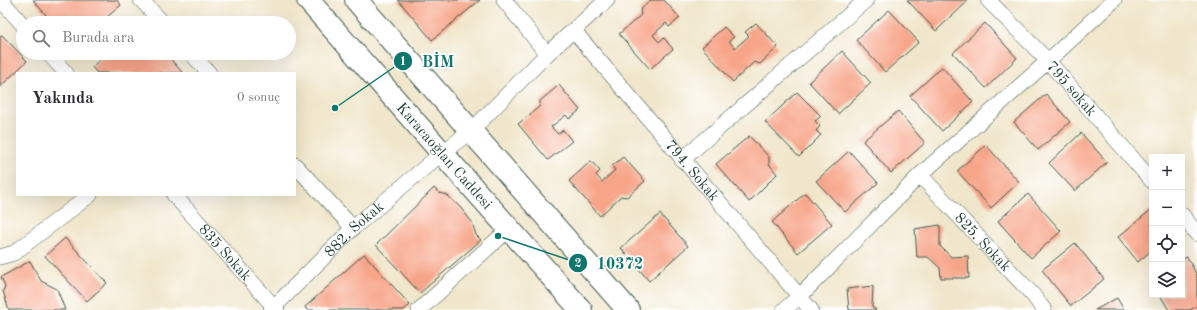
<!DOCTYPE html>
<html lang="tr">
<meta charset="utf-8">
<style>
:root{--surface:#fff;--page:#f7f7f7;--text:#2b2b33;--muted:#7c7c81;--line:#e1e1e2}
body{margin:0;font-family:"Old Standard TT",serif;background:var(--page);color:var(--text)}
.controls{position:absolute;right:12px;bottom:12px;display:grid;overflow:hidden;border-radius:0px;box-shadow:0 4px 16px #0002}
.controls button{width:36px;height:36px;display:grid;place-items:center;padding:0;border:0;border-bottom:1px solid var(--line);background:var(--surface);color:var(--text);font:20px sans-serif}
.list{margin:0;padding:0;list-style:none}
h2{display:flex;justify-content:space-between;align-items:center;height:52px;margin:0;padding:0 16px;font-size:17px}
h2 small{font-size:13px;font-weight:400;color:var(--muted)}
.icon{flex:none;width:22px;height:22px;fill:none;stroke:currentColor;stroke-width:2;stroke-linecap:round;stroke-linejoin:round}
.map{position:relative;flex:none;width:1197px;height:310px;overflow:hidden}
.search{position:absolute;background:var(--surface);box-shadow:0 4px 16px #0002;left:16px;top:16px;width:280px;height:44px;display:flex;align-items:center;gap:10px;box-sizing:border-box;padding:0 14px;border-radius:22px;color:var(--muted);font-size:15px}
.panel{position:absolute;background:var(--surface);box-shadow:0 4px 16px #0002;left:16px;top:72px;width:280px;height:124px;border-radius:0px}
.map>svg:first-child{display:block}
</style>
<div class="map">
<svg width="1197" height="310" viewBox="0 0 1197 310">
<rect width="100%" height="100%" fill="#fff"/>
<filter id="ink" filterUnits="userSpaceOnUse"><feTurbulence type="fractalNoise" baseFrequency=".025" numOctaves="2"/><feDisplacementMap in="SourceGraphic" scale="8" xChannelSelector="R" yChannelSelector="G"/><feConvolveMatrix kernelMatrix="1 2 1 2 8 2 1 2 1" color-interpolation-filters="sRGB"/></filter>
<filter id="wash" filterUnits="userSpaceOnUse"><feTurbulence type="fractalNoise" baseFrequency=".012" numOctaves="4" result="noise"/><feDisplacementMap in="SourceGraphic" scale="16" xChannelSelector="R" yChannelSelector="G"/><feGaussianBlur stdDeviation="0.9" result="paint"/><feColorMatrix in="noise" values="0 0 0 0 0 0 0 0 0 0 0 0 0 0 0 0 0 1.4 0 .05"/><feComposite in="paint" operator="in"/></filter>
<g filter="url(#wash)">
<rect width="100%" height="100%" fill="#f0e6cb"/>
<g id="blocks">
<!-- building -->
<g fill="#f7a589">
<path d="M33,0H117L121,5L100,23H53Z"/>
<path d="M398,0H480L432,40Z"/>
<path d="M651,0H664L680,18L669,27L666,23L653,35L659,42L664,38L673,49L650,69L619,34L641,15L640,10Z"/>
<path d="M907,0H966L967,2L936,31Z"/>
<path d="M889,10L919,42L885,72L856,40Z"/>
<path d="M756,23L778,47L760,64L754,62L733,82L702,47L724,27L734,37L729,41L735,48L749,36L745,32Z"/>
<path d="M985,23L1017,58L986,88L953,53Z"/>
<path d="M2,35L27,61L0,87V36Z"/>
<path d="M842,51L871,83L838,114L809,82Z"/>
<path d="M107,53H165L183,73H97L92,67Z"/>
<path d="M942,67L973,102L942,131L910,96Z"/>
<path d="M559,85L580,110L569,119L566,115L551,127L558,134L563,130L572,141L548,160L518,124L540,106V101Z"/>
<path d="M797,92L821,116L815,121L820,126L816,131L821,135L799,157L765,122Z"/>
<path d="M1046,94L1070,122L1038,150L1014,122Z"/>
<path d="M898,111L925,143L891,173L863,141Z"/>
<path d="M1081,133L1107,162L1075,191L1049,163Z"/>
<path d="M749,136L769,157V164L777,174L749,202L716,164Z"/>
<path d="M986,145L1019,182L991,208L957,171Z"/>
<path d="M849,151L878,183L845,212L816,181Z"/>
<path d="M623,157L645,181L627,197L621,196L600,216L569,181L591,161L600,171L596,175L602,182L615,170L612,166Z"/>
<path d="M434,188L439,193L447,195L460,207L472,222L476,235L481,240L420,293L376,245Z"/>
<path d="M805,193L832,224L798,253L772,222Z"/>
<path d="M1028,194L1061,231L1031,258L998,221Z"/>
<path d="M1152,209V250L1138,262L1118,237Z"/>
<path d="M660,214L688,246L649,281L621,248Z"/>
<path d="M940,225V246L951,257L968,256L969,278H941L940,268L928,257H917L915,229Z"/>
<path d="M65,238L107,283L87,301L45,256Z"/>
<path d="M1075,243L1104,279L1071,306L1042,270Z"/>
<path d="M364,254L410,305L404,310H307L305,307Z"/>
<path d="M1187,257L1197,275V306L1190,310H1169L1160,295H1182V259Z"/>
<path d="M30,261L41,281L57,289L65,310H9L3,291L5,286L1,277Z"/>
<path d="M873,286L872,307L876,310H849L847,289Z"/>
<path d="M1117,298L1124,310H1095Z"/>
</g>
</g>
</g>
<g filter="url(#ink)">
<use href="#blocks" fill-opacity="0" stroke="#3e564b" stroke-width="1"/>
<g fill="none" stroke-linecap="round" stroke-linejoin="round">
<defs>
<g id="street">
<path d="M1,0L23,25"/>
<path d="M141,0L163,23"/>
<path d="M504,0L547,54"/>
<path id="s1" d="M988,0L1048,61L1152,181"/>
<path id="s2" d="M574,31L811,310"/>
<path d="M48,53L66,73"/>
<path d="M191,53L209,73"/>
<path d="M682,160L866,0"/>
<path d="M295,165L353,228"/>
<path id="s3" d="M920,175L1033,295L1044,310"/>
<path id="s4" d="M174,195L277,310"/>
<path d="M1182,215L1197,234"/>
<path d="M0,257L14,253L90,195"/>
<path id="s5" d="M271,310L353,228L442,153L471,131L547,54L607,0"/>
<path d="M419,310L509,229"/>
<path d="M784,310L799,297L920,175L1048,61L1114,0"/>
</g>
<g id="primary">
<path id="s6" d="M308,0L442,153L581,310"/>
<path d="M356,0L628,310"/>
</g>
</defs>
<!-- street casing -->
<use href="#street" stroke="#3e564b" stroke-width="16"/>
<!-- primary casing -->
<use href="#primary" stroke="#3e564b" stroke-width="24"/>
<!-- street -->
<use href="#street" stroke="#fff" stroke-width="15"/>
<!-- primary -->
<use href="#primary" stroke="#fff" stroke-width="22"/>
</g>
</g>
<g text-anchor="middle" stroke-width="3.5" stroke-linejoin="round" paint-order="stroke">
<!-- street labels -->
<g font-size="15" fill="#1f3d34" stroke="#fff">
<text dy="5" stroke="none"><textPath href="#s1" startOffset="122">795 sokak</textPath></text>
<text dy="5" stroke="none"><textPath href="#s6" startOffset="207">Karacaoğlan Caddesi</textPath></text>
<text dy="5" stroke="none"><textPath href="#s2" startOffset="183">794. Sokak</textPath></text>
<text dy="5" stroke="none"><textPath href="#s5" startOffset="116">882. Sokak</textPath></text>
<text dy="5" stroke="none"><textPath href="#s3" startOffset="92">825. Sokak</textPath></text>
<text dy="5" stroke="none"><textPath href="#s4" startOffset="77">835 Sokak</textPath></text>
</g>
</g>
<!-- callouts -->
<path fill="none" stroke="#0f766e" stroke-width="1.5" d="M335 108L403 61M498 236L578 263"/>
<g fill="#0f766e" stroke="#fff" stroke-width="1.5">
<circle cx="335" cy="108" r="4"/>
<circle cx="498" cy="236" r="4"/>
<circle cx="403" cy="61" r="10"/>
<circle cx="578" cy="263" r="10"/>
</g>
<g font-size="12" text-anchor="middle" font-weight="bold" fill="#fff">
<text x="403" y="65">1</text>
<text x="578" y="267">2</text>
</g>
<g font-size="16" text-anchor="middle" font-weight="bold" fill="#0f766e" stroke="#fff" stroke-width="3.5" stroke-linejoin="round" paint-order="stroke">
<text x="438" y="67">BİM</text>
<text x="620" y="269">10372</text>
</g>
</svg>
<div class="controls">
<button>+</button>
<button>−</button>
<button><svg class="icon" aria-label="locate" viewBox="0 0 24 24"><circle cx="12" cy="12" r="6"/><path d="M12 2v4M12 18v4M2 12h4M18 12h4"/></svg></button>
<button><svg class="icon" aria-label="layers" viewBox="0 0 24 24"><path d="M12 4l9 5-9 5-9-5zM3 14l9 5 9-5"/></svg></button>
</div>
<div class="search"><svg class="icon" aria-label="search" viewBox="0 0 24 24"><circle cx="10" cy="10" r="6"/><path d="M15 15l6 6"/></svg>Burada ara</div>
<section class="panel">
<h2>Yakında<small>0 sonuç</small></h2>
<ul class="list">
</ul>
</section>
</div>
